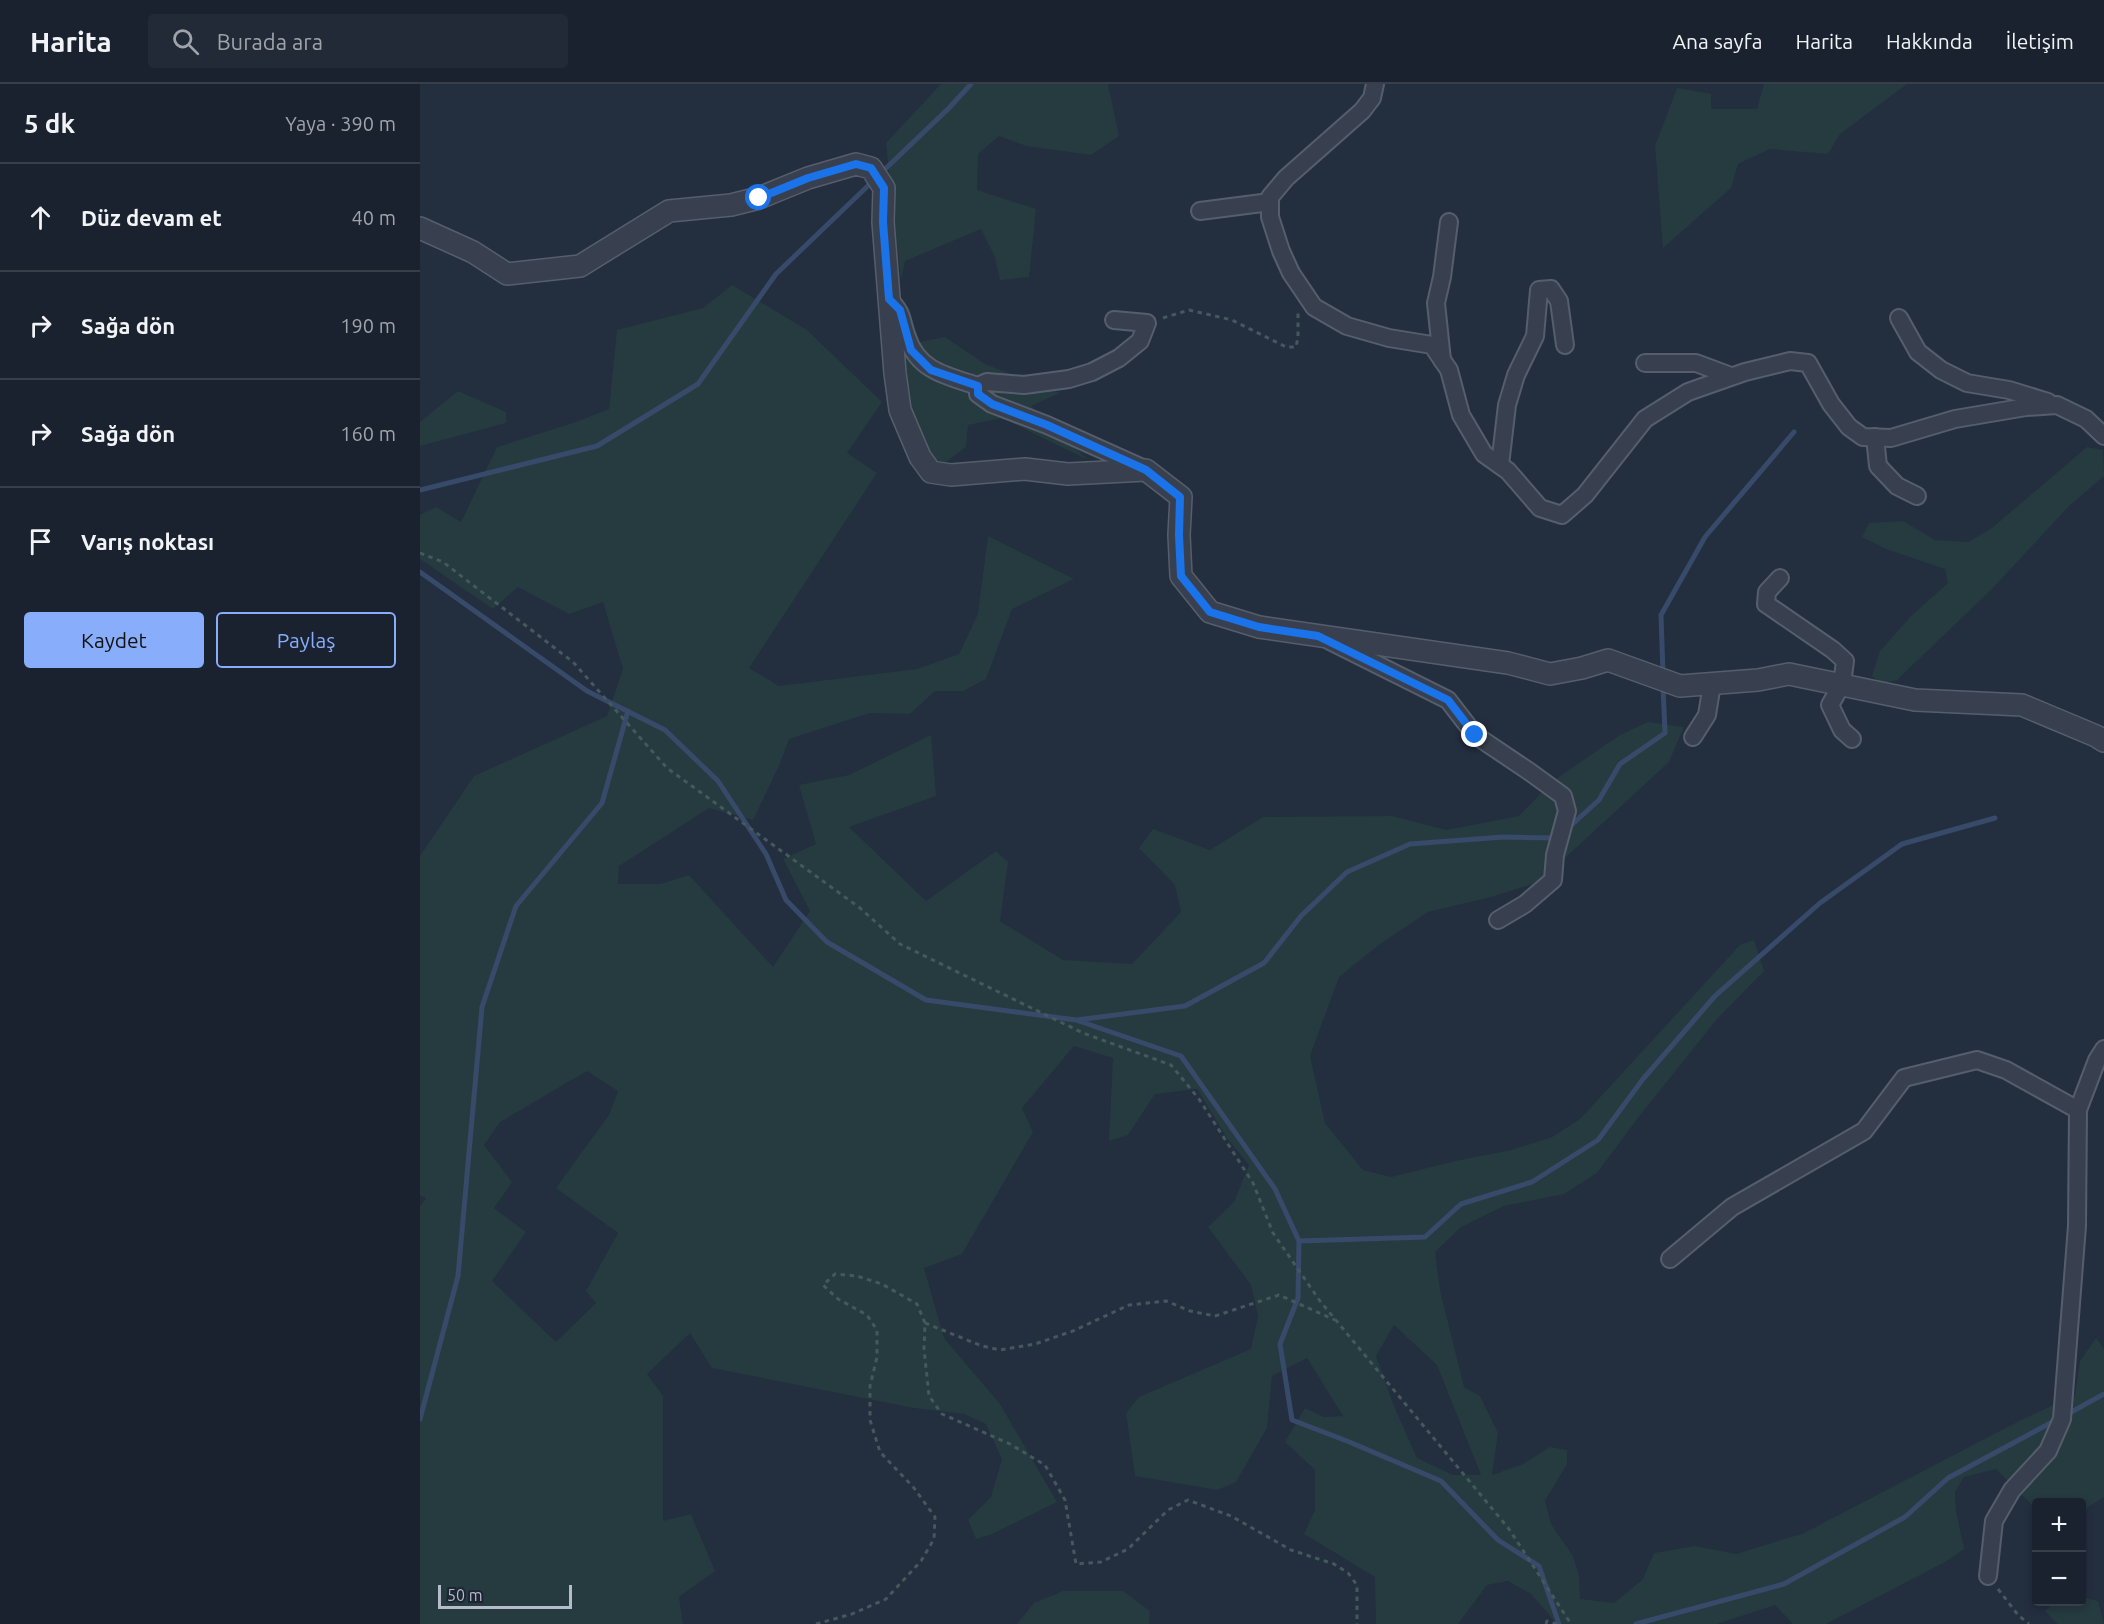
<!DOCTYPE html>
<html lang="tr">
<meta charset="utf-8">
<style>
:root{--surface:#1a222f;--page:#232a37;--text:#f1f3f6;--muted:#9fa4aa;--line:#383f4b;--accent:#87adfb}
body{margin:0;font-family:Ubuntu,sans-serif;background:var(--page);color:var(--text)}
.controls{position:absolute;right:18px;bottom:18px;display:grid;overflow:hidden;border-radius:6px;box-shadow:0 3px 9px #0003}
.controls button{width:54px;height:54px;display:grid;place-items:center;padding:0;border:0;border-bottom:2px solid var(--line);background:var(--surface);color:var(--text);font:30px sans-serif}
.scale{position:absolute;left:18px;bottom:15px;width:134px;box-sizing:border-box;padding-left:6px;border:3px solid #b4bbca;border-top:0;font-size:16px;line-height:21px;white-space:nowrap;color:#b4bbca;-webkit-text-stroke:4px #1d2534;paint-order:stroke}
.stop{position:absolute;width:18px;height:18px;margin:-14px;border:4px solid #1a73e8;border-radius:50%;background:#fff}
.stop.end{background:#1a73e8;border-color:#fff;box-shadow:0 2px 6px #0008}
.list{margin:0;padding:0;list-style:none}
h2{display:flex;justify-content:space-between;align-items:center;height:78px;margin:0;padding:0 24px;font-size:26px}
h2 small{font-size:20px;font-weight:400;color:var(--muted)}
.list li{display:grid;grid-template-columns:39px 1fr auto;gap:18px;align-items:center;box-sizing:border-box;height:108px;padding:0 24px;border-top:2px solid var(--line)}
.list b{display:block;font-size:22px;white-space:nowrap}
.list em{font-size:20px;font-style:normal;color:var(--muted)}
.actions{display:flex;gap:12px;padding:18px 24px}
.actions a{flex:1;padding:14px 0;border:2px solid var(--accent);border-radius:6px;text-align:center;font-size:21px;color:var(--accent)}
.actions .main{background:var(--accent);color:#111}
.icon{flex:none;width:33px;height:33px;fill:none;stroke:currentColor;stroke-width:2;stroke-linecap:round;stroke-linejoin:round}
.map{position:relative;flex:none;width:1684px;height:1540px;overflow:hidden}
header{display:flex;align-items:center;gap:36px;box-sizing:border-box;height:84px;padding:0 30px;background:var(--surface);border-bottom:2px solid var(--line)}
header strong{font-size:28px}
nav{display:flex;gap:33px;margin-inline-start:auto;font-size:21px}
.search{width:420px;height:54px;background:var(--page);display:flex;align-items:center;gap:15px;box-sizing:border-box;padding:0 21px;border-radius:6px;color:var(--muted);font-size:22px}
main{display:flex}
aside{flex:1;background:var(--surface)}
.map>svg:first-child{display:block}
</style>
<header>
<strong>Harita</strong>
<div class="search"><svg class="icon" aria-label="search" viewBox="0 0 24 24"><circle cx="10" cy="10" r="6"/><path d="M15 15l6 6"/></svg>Burada ara</div>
<nav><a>Ana sayfa</a><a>Harita</a><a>Hakkında</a><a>İletişim</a></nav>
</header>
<main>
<aside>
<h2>5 dk<small>Yaya · 390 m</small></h2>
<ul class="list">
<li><svg class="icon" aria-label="ahead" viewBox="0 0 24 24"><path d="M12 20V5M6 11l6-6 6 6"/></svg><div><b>Düz devam et</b></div><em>40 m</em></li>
<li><svg class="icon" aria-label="right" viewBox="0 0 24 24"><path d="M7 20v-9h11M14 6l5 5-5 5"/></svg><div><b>Sağa dön</b></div><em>190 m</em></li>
<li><svg class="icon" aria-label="right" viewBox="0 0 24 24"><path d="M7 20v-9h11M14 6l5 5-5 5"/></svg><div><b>Sağa dön</b></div><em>160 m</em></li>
<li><svg class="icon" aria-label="arrive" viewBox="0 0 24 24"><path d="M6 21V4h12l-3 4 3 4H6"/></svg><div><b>Varış noktası</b></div></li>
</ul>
<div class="actions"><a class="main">Kaydet</a><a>Paylaş</a></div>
</aside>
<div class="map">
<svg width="1684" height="1540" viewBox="0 0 1684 1540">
<rect width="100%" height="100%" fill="#232e3f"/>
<!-- green -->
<g fill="#253b40" fill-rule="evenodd">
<path d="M521,0H688L699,52L671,71L606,62L579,52L558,70L557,106L616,125L609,193L580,196L575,173L561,145L485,177L481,196L466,59Z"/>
<path d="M1344,0H1487L1420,50L1408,70L1350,65L1318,80L1311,104L1243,164L1235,62L1257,4L1291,10V25H1337Z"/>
<path d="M312,201L387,246L462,318L427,369L457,389L329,584L359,602L497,585L539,570L558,530L568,452L654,495L592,525L566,595L543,607H515L490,630L450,629L369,655L359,682L333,736L289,724L199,782L198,800H240L269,791L353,883L390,827L363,775L396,760L379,701L429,691L511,651L516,712L429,743L506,817L576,767L588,778L580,837L643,876L712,880L761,828L755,801L719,764L733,745L790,766L843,733L972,732L1026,746L1099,732L1133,697L1200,651L1228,638L1264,643L1249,678L1119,798L1071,813L1008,828L960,860L919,893L890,972L905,1039L943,1086L971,1093L1035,1077L1091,1066L1132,1053L1160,1035L1320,861L1334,856L1344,887L1297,935L1217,1035L1177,1089L1144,1110L1084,1122L1041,1143L1015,1168L1020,1206L1044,1303L1060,1312L1078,1349L1072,1391L1103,1380L1130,1363L1147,1366V1380L1125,1417L1131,1440L1153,1472L1159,1492L1160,1515L1194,1519L1223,1495L1234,1469L1275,1462L1316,1470L1384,1449L1601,1336L1655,1311L1660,1277L1676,1254L1684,1265V1413L1662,1427V1418H1616V1425L1576,1385L1544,1393L1535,1408L1536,1427L1544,1465L1525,1478L1406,1540H1373L1355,1521L1297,1540H1137L1111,1510L1088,1497L1067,1501L1038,1540H956L955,1493L884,1450L895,1426V1386L865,1358L885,1324L904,1333L923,1332L887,1274L852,1292L847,1344L816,1398L797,1406L715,1392L706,1329L719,1313L831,1265L838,1232L831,1201L788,1143L814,1118L829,1081L807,1054L777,1005L735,1010L708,1051L689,1057L693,974L654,962L602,1024L613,1048L542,1170L504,1184L524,1254L580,1320L637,1418L572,1450L556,1455L548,1436L571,1413L582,1375L566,1340L544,1330L494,1324L292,1284L270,1249L227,1290L243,1312V1437L271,1430L295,1487L259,1513L263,1540H0V1123L6,1114L0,1111V772L54,692L187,632L203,585L183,518L149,530L98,503L73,525L0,475V431L16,423L41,438L77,363L156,338L189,325L197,246L283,224ZM167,987L198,1007L189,1031L136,1104L198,1149L166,1207L176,1219L136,1258L72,1197L106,1148L74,1124L92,1098L64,1061L80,1038ZM974,1241L1017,1281L1061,1391H1033L997,1374L974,1322L956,1272Z"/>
<path d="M525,253L565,280L640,309L611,322L668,376L582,334L548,341L546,363L526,378L516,376L491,341L478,262Z"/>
<path d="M38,307L86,328V339L0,362V338Z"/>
<path d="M1667,363L1683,366L1684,392L1649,422L1572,505L1477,596L1460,600L1452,592L1460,567L1491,532L1528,499L1525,485L1466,465L1442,453L1449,439L1483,437L1515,456L1548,458L1572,444Z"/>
<path d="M643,1507H703L730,1527L729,1540H597L614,1519Z"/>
<path d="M1662,1513L1678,1517L1684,1540H1638L1625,1527L1636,1518H1662Z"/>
</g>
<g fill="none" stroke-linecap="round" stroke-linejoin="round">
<!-- stream -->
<g stroke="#384a69" stroke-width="5">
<path d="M461,89L529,24L551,0"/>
<path d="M0,406L177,362L278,300L356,190L454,96"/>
<path d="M0,488L167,607L245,646L298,697L346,770L366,816L407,858L506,916L656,936L761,972L855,1105L879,1157L878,1214L860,1260L872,1336L927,1357L1021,1397L1078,1456L1119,1482L1139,1540"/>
<path d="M1243,590L1241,531L1285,453L1374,348"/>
<path d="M1147,745L1179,716L1200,680L1245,649L1243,602"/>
<path d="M657,936L765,922L844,879L881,832L927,788L990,760L1083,753L1136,754"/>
<path d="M879,1157L1005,1153L1041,1120L1112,1098L1178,1056L1223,995L1295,912L1400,819L1482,760L1575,734"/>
<path d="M1646,1331L1684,1310"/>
<path d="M0,1335L38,1192L62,923L96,822L182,719L208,627"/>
<path d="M1216,1540L1364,1500L1485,1433L1528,1394L1638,1335"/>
</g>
<defs>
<g id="minor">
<path d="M955,0L952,14L942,27L866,94L850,113V133L861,167L871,189L894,223L927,242L969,254L1012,261L1029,286L1041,331L1064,370L1088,387L1120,424L1142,431L1165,411L1225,335L1268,308L1325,288L1370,277L1388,279L1411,320L1429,343L1443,353L1471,354L1535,335L1606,323L1637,321L1666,335L1684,352"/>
<path d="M780,127L850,118"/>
<path d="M469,215C484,231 480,234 487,253C498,287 527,292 558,302"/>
<path d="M1479,234L1498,268L1521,286L1547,299L1589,306L1628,318"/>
<path d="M694,236L727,239L720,257L699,274L672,288L649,295L604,301L567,298L558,302V310L572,320L627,341L725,385"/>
<path d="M1022,276L1016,219L1022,193L1029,138"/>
<path d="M1225,279H1276L1311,292"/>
<path d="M1455,353L1458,382L1477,402L1497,412"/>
<path d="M1080,381L1087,321L1096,291L1115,252L1119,206L1131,205L1139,217L1145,261"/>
<path d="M1360,494L1347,508L1346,520L1413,566L1425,577L1422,600L1410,621L1422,646L1432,655"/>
<path d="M910,557L1028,616L1055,651L1110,688L1143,712L1147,727L1135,771L1133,796L1105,820L1078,836"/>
<path d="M1273,653L1287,631L1292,600"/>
<path d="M1250,1175L1312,1123L1444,1047L1484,994L1557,976L1586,986L1658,1026"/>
<path d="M1568,1492L1574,1437L1592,1406L1628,1367L1642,1335L1657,1142L1658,1026L1677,976L1684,965"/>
</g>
<path id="tertiary" d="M0,144L53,168L87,190L160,182L249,127L311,121L339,114L388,94L436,80L451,84L464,104L463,138L475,289L480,326L500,373L511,388L531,391L605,385L648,390L726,386L761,413L759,451L761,492L790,528L839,543L1088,579L1130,590L1162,584L1188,576L1260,602L1338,596L1369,590L1495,616L1602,621L1676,652L1684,657"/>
</defs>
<!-- minor casing -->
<use href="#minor" stroke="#565e6d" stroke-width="20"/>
<!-- tertiary casing -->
<use href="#tertiary" stroke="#565e6d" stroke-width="24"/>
<!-- path -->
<g stroke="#44585d" stroke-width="3" stroke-dasharray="4.5 4.5" stroke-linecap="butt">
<path d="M743,234L769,226L812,236L866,263H876L878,253V228"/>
<path d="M0,469L23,478L153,578L247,684L440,824L480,860L663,949L751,981L779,1015L833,1099L853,1149L900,1217L1089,1445L1151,1540"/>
<path d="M505,1239L562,1262L580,1266L615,1260L653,1247L709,1221L746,1217L770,1227L795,1232L859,1211L915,1236"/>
<path d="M1578,1505L1598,1531L1609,1540"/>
<path d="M396,1540L432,1530L466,1515L501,1477L514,1455L515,1433L494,1404L460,1368L450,1336V1302L457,1273V1246L447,1231L418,1215L403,1201L415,1190L437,1192L462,1200L497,1220L505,1239L504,1265L509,1312L522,1330L590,1360L625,1381L645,1416L656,1480L681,1478L708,1465L748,1426L768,1416L811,1432L871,1466L914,1480L928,1489L937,1501V1540"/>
<path d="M1126,1540L1127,1537L1137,1540"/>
</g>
<!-- minor -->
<use href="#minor" stroke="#38404f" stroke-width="16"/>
<!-- tertiary -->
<use href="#tertiary" stroke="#38404f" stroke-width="21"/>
</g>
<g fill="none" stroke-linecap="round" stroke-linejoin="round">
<!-- route -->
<path stroke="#1a73e8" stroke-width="8" d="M339,114L388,94L436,80L451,84L464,104L463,138L469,215L480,226L491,266L511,286L558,302V310L572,320L627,341L726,386L760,413L759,451L761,492L790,528L839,543L898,552L1028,616L1055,651"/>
</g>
</svg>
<div class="controls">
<button>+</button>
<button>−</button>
</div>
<div class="scale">50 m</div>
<div class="stop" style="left:339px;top:114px"></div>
<div class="stop end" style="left:1055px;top:651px"></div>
</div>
</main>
